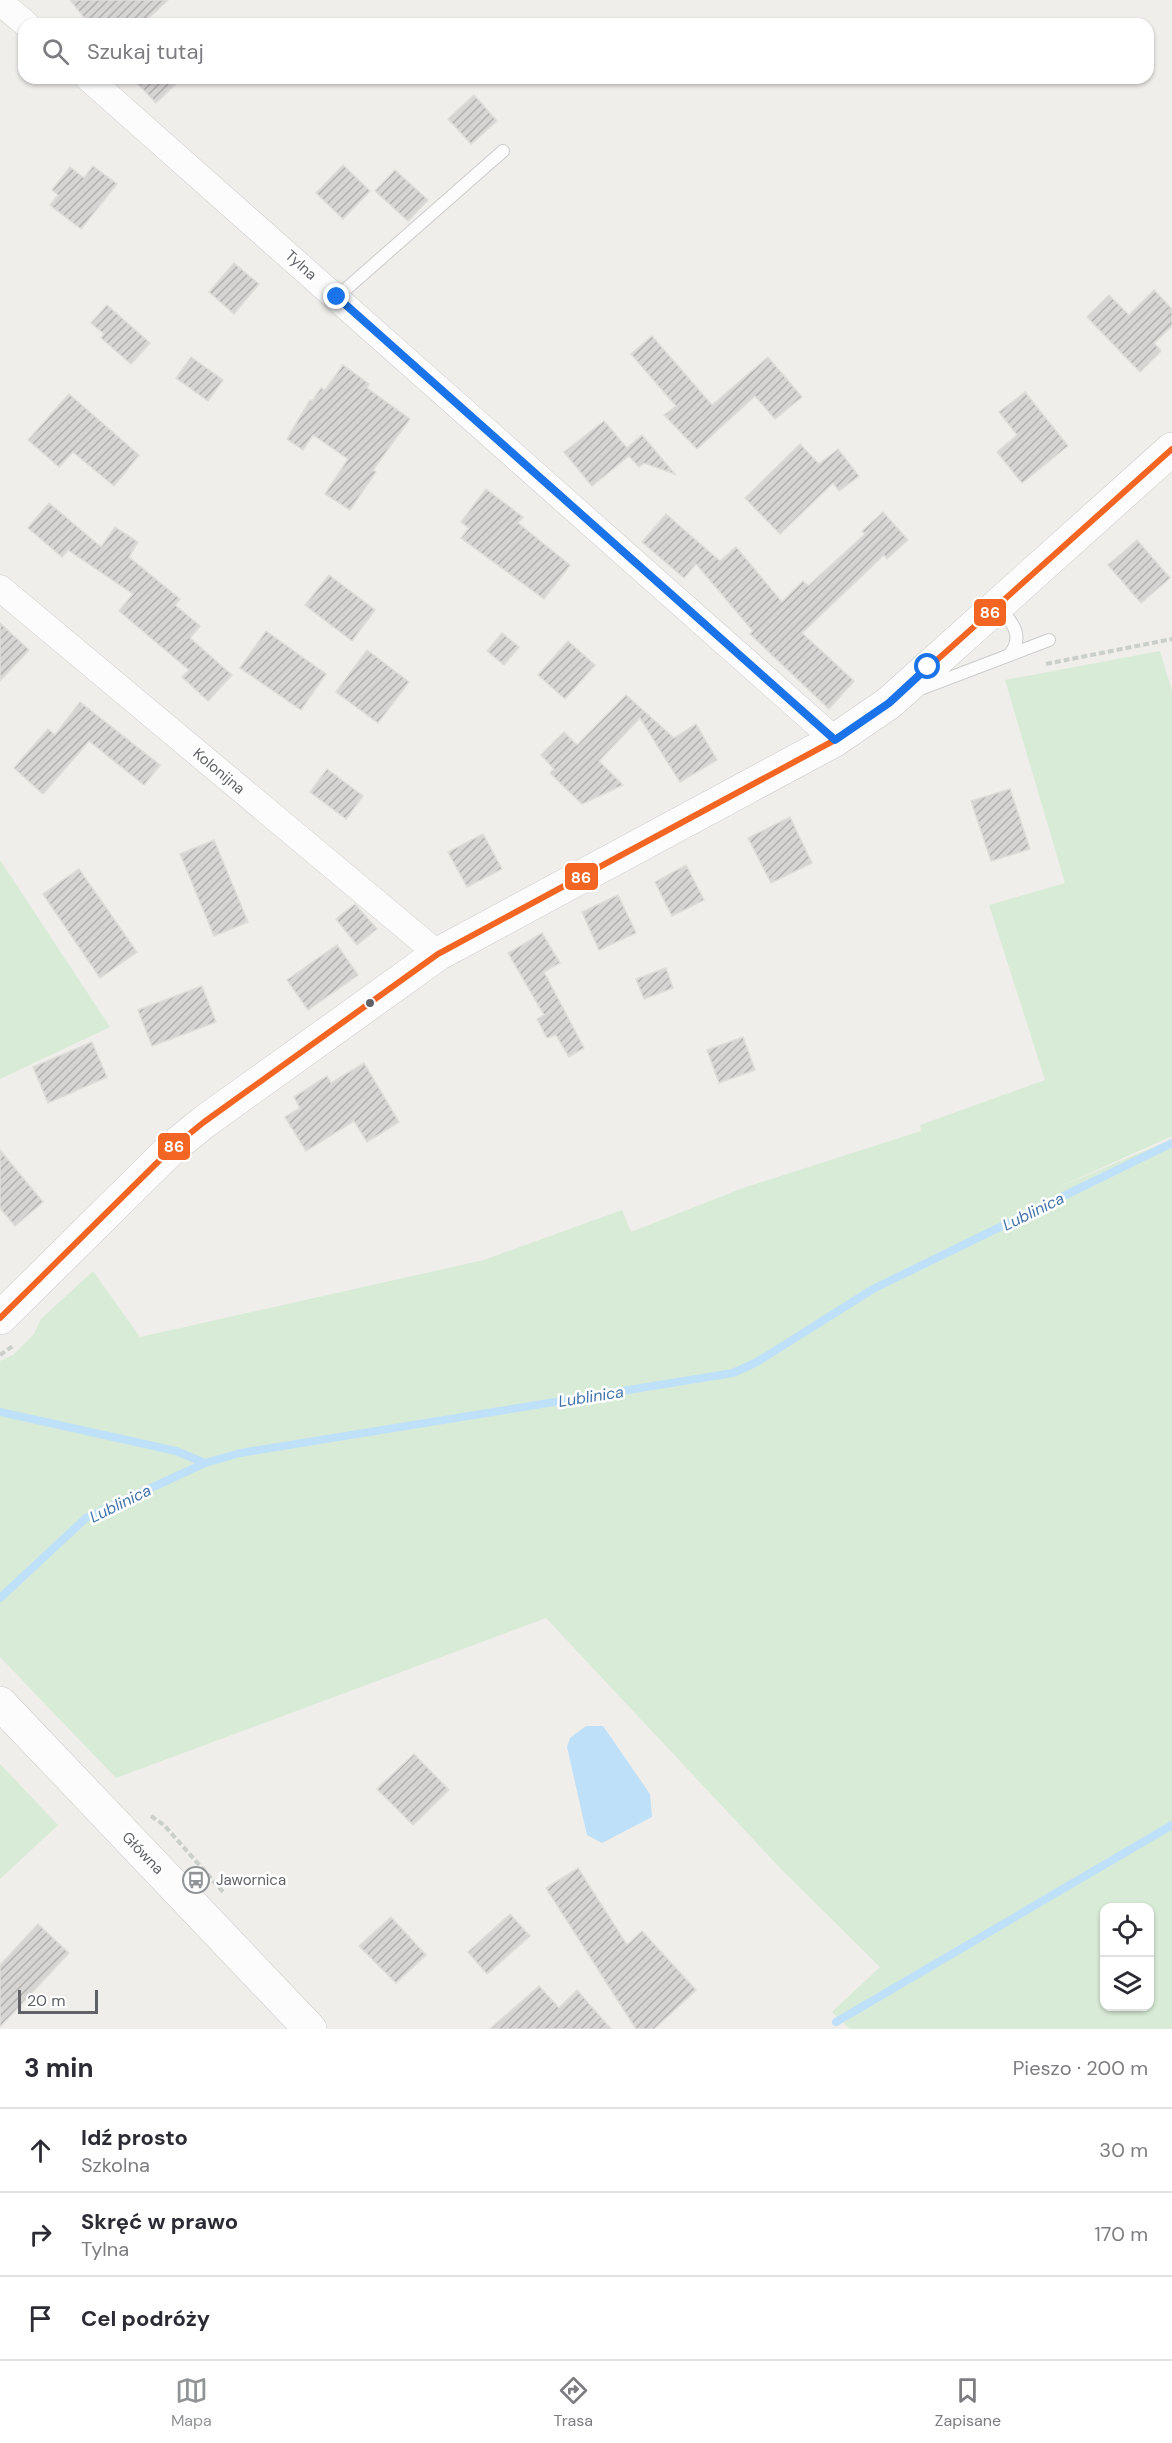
<!DOCTYPE html>
<html lang="pl">
<meta charset="utf-8">
<style>
:root{--surface:#fff;--page:#f2f2f3;--text:#2b2b33;--muted:#7c7c81;--line:#e1e1e2;--accent:#919496}
body{margin:0;font-family:"DM Sans",sans-serif;background:var(--page);color:var(--text)}
.controls{position:absolute;right:18px;bottom:18px;display:grid;overflow:hidden;border-radius:12px;box-shadow:0 2px 4px #0004}
.controls button{width:54px;height:54px;display:grid;place-items:center;padding:0;border:0;border-bottom:2px solid var(--line);background:var(--surface);color:var(--text);font:30px sans-serif}
.scale{position:absolute;left:18px;bottom:15px;width:80px;box-sizing:border-box;padding-left:6px;border:3px solid #5f6368;border-top:0;font-size:16px;line-height:21px;white-space:nowrap;color:#5f6368;-webkit-text-stroke:4px #fff;paint-order:stroke}
.stop{position:absolute;width:18px;height:18px;margin:-14px;border:4px solid #1a73e8;border-radius:50%;background:#fff}
.stop.end{background:#1a73e8;border-color:#fff;box-shadow:0 2px 6px #0008}
.list{margin:0;padding:0;list-style:none}
h2{display:flex;justify-content:space-between;align-items:center;height:78px;margin:0;padding:0 24px;font-size:26px}
h2 small{font-size:20px;font-weight:400;color:var(--muted)}
.list li{display:grid;grid-template-columns:39px 1fr auto;gap:18px;align-items:center;box-sizing:border-box;height:84px;padding:0 24px;border-top:2px solid var(--line)}
.list b{display:block;font-size:22px;white-space:nowrap}
.list p{margin:0;font-size:20px;white-space:nowrap;color:var(--muted)}
.list em{font-size:20px;font-style:normal;color:var(--muted)}
.icon{flex:none;width:33px;height:33px;fill:none;stroke:currentColor;stroke-width:2;stroke-linecap:round;stroke-linejoin:round}
.map{position:relative;flex:none;width:1172px;height:2029px;overflow:hidden}
.search{position:absolute;background:var(--surface);box-shadow:0 2px 4px #0004;left:18px;right:18px;top:18px;height:66px;display:flex;align-items:center;gap:15px;box-sizing:border-box;padding:0 21px;border-radius:18px;color:var(--muted);font-size:22px}
.sheet{height:330px;background:var(--surface)}
nav{display:flex;justify-content:space-around;align-items:center;box-sizing:border-box;height:84px;border-top:2px solid var(--line);background:var(--surface);font-size:16px;color:var(--muted)}
nav a{display:grid;justify-items:center;gap:3px}
nav .on{color:var(--accent)}
.map>svg:first-child{display:block}
</style>
<div class="map">
<svg width="1172" height="2029" viewBox="0 0 1172 2029">
<defs>
<pattern id="building-hatch" width="6" height="6" patternUnits="userSpaceOnUse" patternTransform="scale(1.5)"><rect width="6" height="6" fill="#d6d5d3"/><path d="M-1 1l2-2M0 6l6-6M5 7l2-2" fill="none" stroke="#b1b0af"/></pattern>
</defs>
<rect width="100%" height="100%" fill="#efeeea"/>
<!-- grass -->
<g fill="#d8ebd6" fill-rule="evenodd">
<path d="M1160,651L1172,691V1136L1050,1191L1172,1139V2029H850L832,2012L880,1967L782,1870L546,1618L116,1778L0,1657V1361L13,1355L34,1334L41,1319L93,1271L140,1337L484,1260L622,1210L631,1232L743,1188L921,1131L920,1125L1045,1080L989,905L1065,883L1005,680ZM1104,1908H1150V2006H1104Z"/>
<path d="M0,860L110,1027L0,1079Z"/>
<path d="M0,1764L58,1825L0,1879Z"/>
</g>
<!-- water -->
<path fill="#bfe0f9" d="M586,1726H603L650,1794L652,1817L602,1843L587,1835L567,1747L570,1738Z"/>
<g fill="none" stroke-linecap="round" stroke-linejoin="round">
<!-- stream -->
<g stroke="#bfe0f9" stroke-width="8">
<path d="M0,1412L176,1451L205,1463"/>
<path d="M0,1598L86,1518L205,1463L240,1453L733,1373L757,1362L873,1289L1172,1143"/>
<path d="M836,2022L1172,1825"/>
</g>
</g>
<!-- building -->
<g fill="url(#building-hatch)" stroke="#deddd9" stroke-width="1.5">
<path d="M70,0H168L142,24H89Z"/>
<path d="M132,78H182L156,103Z"/>
<path d="M474,95L497,121L471,144L448,119Z"/>
<path d="M343,165L370,191L343,219L316,193Z"/>
<path d="M93,166L117,184L81,229L50,205L58,195L52,190L70,167L84,178Z"/>
<path d="M395,170L428,200L408,221L375,191Z"/>
<path d="M234,263L259,284L234,314L209,292Z"/>
<path d="M1154,290L1172,309V326L1154,343L1161,351L1140,372L1087,317L1109,295L1129,315Z"/>
<path d="M107,305L150,343L131,364L101,338L104,334L91,323Z"/>
<path d="M652,336L712,405L768,357L802,397L775,419L755,396L697,449L664,415L676,406L631,354Z"/>
<path d="M191,357L223,380L208,401L176,378Z"/>
<path d="M343,365L369,384L367,388L410,419L373,470L376,472L350,510L325,494L348,459L313,435L303,450L287,439L310,400L312,401L321,388L325,390Z"/>
<path d="M1025,392L1068,446L1022,483L997,452L1017,435L999,412Z"/>
<path d="M69,394L139,455L114,486L73,452L59,467L28,440Z"/>
<path d="M604,421L627,448L642,435L675,474L644,463L639,467L629,456L592,486L564,452Z"/>
<path d="M800,444L819,464L838,449L859,476L839,491L833,483L780,534L745,498Z"/>
<path d="M486,489L523,517L518,523L570,565L544,599L461,538L469,528L461,522Z"/>
<path d="M49,503L101,547L115,527L138,542L129,557L180,599L175,605L200,626L190,638L232,675L208,701L182,677L189,670L119,611L133,594L68,550L62,557L28,528Z"/>
<path d="M883,512L908,540L887,559L884,555L802,633L854,681L829,709L750,634L753,631L696,564L684,578L642,542L666,514L720,561L736,547L782,602L803,581L808,586L865,534L862,531Z"/>
<path d="M1137,540L1170,578L1141,603L1108,565Z"/>
<path d="M329,575L375,610L352,641L305,605Z"/>
<path d="M0,623L29,650L0,681Z"/>
<path d="M266,631L326,674L301,710L240,668Z"/>
<path d="M502,633L519,647L504,665L487,651Z"/>
<path d="M568,641L595,665L565,699L538,675Z"/>
<path d="M367,650L409,682L378,723L336,692Z"/>
<path d="M626,695L674,738L696,724L717,760L680,782L640,718L599,761L623,785L582,804L550,773L554,769L541,755L564,732L577,745Z"/>
<path d="M80,702L160,765L144,785L89,741L43,794L14,768L48,729L55,735Z"/>
<path d="M327,769L363,796L346,819L310,792Z"/>
<path d="M1010,789L1030,849L991,861L971,801Z"/>
<path d="M790,817L812,863L771,883L748,838Z"/>
<path d="M483,834L502,869L467,887L448,852Z"/>
<path d="M214,840L248,922L214,936L180,854Z"/>
<path d="M686,865L704,900L672,916L655,882Z"/>
<path d="M79,869L137,952L100,978L43,894Z"/>
<path d="M618,895L636,933L599,950L582,912Z"/>
<path d="M355,904L377,929L357,945L336,919Z"/>
<path d="M542,933L560,963L544,972L584,1048L569,1057L556,1035L547,1038L537,1019L544,1015L508,953Z"/>
<path d="M337,945L358,975L308,1010L287,980Z"/>
<path d="M666,968L673,988L644,999L636,979Z"/>
<path d="M202,986L216,1022L152,1046L138,1010Z"/>
<path d="M743,1037L755,1070L719,1083L707,1050Z"/>
<path d="M92,1042L107,1077L48,1103L33,1067Z"/>
<path d="M364,1063L399,1122L367,1142L354,1121L306,1151L285,1117L300,1108L294,1097L327,1076L331,1083Z"/>
<path d="M0,1150L43,1202L15,1226L0,1208Z"/>
<path d="M414,1754L449,1790L413,1825L377,1789Z"/>
<path d="M578,1868L627,1945L642,1931L696,1990L654,2029H636L546,1888Z"/>
<path d="M510,1914L530,1936L487,1974L468,1952Z"/>
<path d="M391,1917L426,1955L396,1983L359,1946Z"/>
<path d="M38,1924L69,1953L0,2027V1965Z"/>
<path d="M539,1986L559,2008L577,1990L611,2029H490Z"/>
</g>
<g fill="none" stroke-linecap="round" stroke-linejoin="round">
<defs>
<g id="lane">
<path d="M337,297L503,151"/>
<path d="M998,606C1011,621 1025,635 1010,654"/>
<path d="M923,688L1049,640"/>
</g>
<g id="street">
<path d="M0,2L26,24"/>
<path d="M88,78L835,740"/>
<path d="M0,588L438,954"/>
</g>
<g id="secondary">
<path d="M0,1318L172,1148L204,1122L438,954L835,740L889,703L1172,449"/>
<path d="M0,1703L310,2029"/>
</g>
</defs>
<!-- lane casing -->
<use href="#lane" stroke="#cbcccc" stroke-width="14"/>
<!-- street casing -->
<use href="#street" stroke="#cbcccc" stroke-width="27"/>
<!-- secondary casing -->
<use href="#secondary" stroke="#cacacb" stroke-width="34"/>
<!-- path -->
<g stroke="#cacfcc" stroke-width="4" stroke-dasharray="6 3" stroke-linecap="butt">
<path d="M1046,664L1172,639"/>
<path d="M0,1355L14,1345"/>
<path d="M151,1816L164,1825L224,1893"/>
</g>
<!-- lane -->
<use href="#lane" stroke="#fdfcfc" stroke-width="12"/>
<!-- street -->
<use href="#street" stroke="#fdfcfc" stroke-width="26"/>
<!-- secondary -->
<use href="#secondary" stroke="#fdfcfc" stroke-width="33"/>
<defs>
<path id="bus-1" d="M0,1318L172,1148L204,1122L438,954L835,740L889,703L1172,449"/>
</defs>
<!-- bus-1 casing -->
<use href="#bus-1" stroke="#fff" stroke-width="10"/>
<!-- bus-1 -->
<use href="#bus-1" stroke="#f26522" stroke-width="6"/>
</g>
<g fill="none" stroke-linecap="round" stroke-linejoin="round">
<!-- route -->
<path stroke="#1a73e8" stroke-width="8" d="M337,297L835,740L889,703L928,667"/>
</g>
<!-- icons -->
<defs>
<symbol id="bus-ring" viewBox="-11 -11 22 22"><circle r="9.5" fill="#fff" stroke="#919496" stroke-width="1.5"/><path d="M-5-6H5V4H4V6H2V4H-2V6H-4V4H-5ZM-3.5-4V0h7V-4ZM-3.5 1.2v1.5H-2V1.2ZM2 1.2v1.5H3.5V1.2Z" fill="#919496"/></symbol>
</defs>
<g fill-rule="evenodd">
<use href="#bus-ring" x="181" y="1865" width="30" height="30"/>
</g>
<!-- markers -->
<circle fill="#5f6368" stroke="#fff" stroke-width="2" cx="370" cy="1003" r="5"/>
<g text-anchor="middle" stroke-width="5" stroke-linejoin="round" paint-order="stroke">
<!-- street labels -->
<g font-size="15" fill="#5f6368" stroke="#fff">
<text transform="translate(301 265) rotate(42)" y="5">Tylna</text>
<text transform="translate(219 771) rotate(40)" y="5">Kolonijna</text>
<text transform="translate(143 1853) rotate(46)" y="5">Główna</text>
</g>
<!-- poi labels -->
<g font-size="15" fill="#5f6368" stroke="#fff" text-anchor="start">
<text x="216" y="1885">Jawornica</text>
</g>
<!-- water labels -->
<g font-size="16" font-style="italic" fill="#4174aa" stroke="#fff">
<text transform="translate(1033 1211) rotate(-26)" y="6">Lublinica</text>
<text transform="translate(591 1396) rotate(-9)" y="6">Lublinica</text>
<text transform="translate(120 1503) rotate(-26)" y="6">Lublinica</text>
</g>
</g>
<g stroke="#fff" stroke-width="2">
<rect x="973" y="598" width="34" height="29" rx="6" fill="#f26522"/>
<rect x="564" y="862" width="35" height="29" rx="6" fill="#f26522"/>
<rect x="157" y="1132" width="34" height="29" rx="6" fill="#f26522"/>
</g>
<g font-size="16" text-anchor="middle" font-weight="bold" fill="#fff">
<text x="990" y="618">86</text>
<text x="581" y="883">86</text>
<text x="174" y="1152">86</text>
</g>
</svg>
<div class="controls">
<button><svg class="icon" aria-label="locate" viewBox="0 0 24 24"><circle cx="12" cy="12" r="6"/><path d="M12 2v4M12 18v4M2 12h4M18 12h4"/></svg></button>
<button><svg class="icon" aria-label="layers" viewBox="0 0 24 24"><path d="M12 4l9 5-9 5-9-5zM3 14l9 5 9-5"/></svg></button>
</div>
<div class="scale">20 m</div>
<div class="stop" style="left:928px;top:667px"></div>
<div class="stop end" style="left:337px;top:297px"></div>
<div class="search"><svg class="icon" aria-label="search" viewBox="0 0 24 24"><circle cx="10" cy="10" r="6"/><path d="M15 15l6 6"/></svg>Szukaj tutaj</div>
</div>
<section class="sheet">
<h2>3 min<small>Pieszo · 200 m</small></h2>
<ul class="list">
<li><svg class="icon" aria-label="ahead" viewBox="0 0 24 24"><path d="M12 20V5M6 11l6-6 6 6"/></svg><div><b>Idź prosto</b><p>Szkolna</p></div><em>30 m</em></li>
<li><svg class="icon" aria-label="right" viewBox="0 0 24 24"><path d="M7 20v-9h11M14 6l5 5-5 5"/></svg><div><b>Skręć w prawo</b><p>Tylna</p></div><em>170 m</em></li>
<li><svg class="icon" aria-label="arrive" viewBox="0 0 24 24"><path d="M6 21V4h12l-3 4 3 4H6"/></svg><div><b>Cel podróży</b></div></li>
</ul>
</section>
<nav>
<a class="on"><svg class="icon" aria-label="map" viewBox="0 0 24 24"><path d="M3 6l6-2 6 2 6-2v14l-6 2-6-2-6 2zM9 4v14M15 6v14"/></svg>Mapa</a>
<a><svg class="icon" aria-label="directions" viewBox="0 0 24 24"><path d="M12 3l9 9-9 9-9-9zM9 14v-3h6M13 9l2 2-2 2"/></svg>Trasa</a>
<a><svg class="icon" aria-label="saved" viewBox="0 0 24 24"><path d="M7 4h10v16l-5-4-5 4z"/></svg>Zapisane</a>
</nav>
